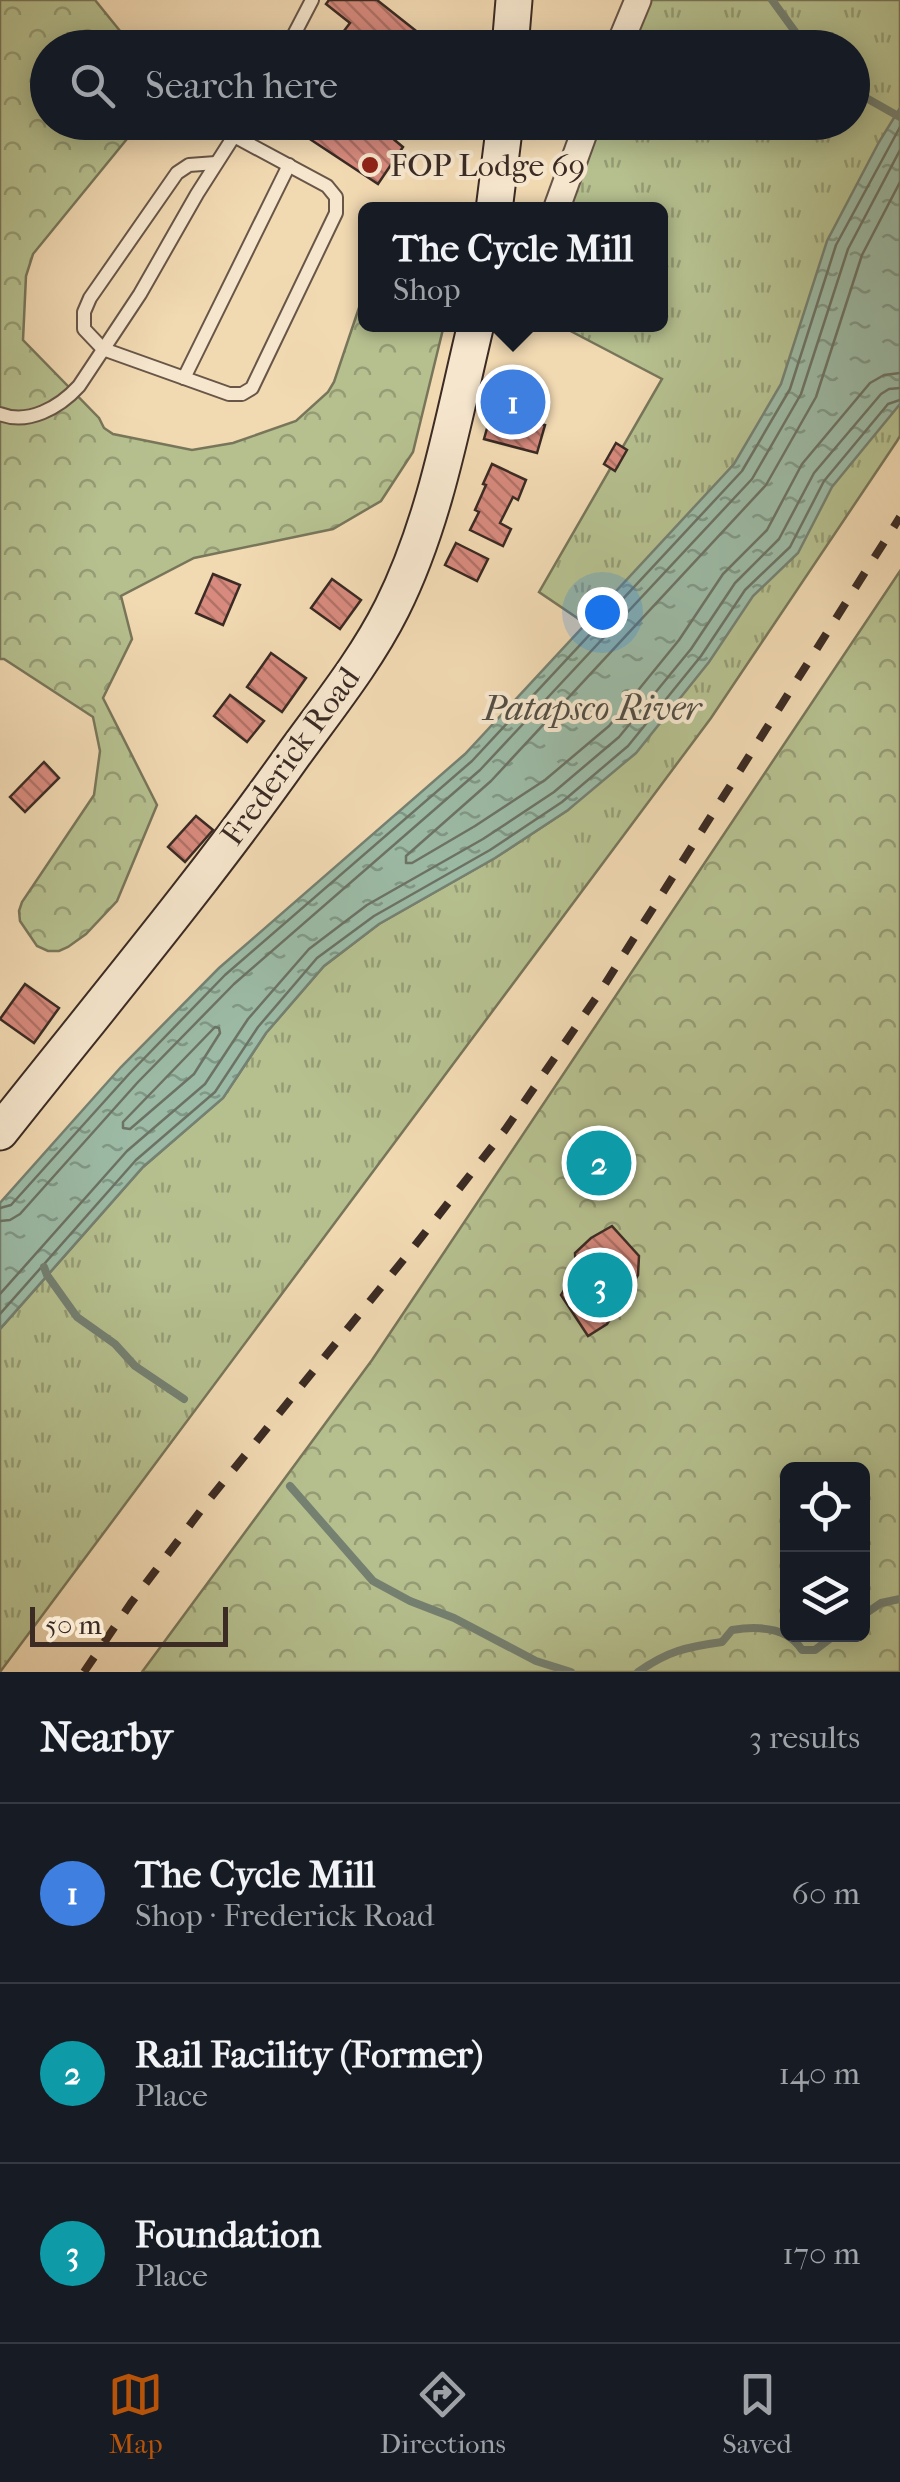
<!DOCTYPE html>
<meta charset="utf-8">
<style>
:root{--surface:#171b24;--page:#20242c;--text:#f1f3f6;--muted:#9ea1a6;--line:#363941;--accent:#b45309}
body{margin:0;font-family:"IM FELL French Canon",serif;background:var(--page);color:var(--text)}
.controls{position:absolute;right:30px;bottom:30px;display:grid;overflow:hidden;border-radius:15px;box-shadow:0 5px 25px #0003}
.controls button{width:90px;height:90px;display:grid;place-items:center;padding:0;border:0;border-bottom:2px solid var(--line);background:var(--surface);color:var(--text);font:50px sans-serif}
.scale{position:absolute;left:30px;bottom:25px;width:198px;box-sizing:border-box;padding-left:10px;border:5px solid #3b2b24;border-top:0;font-size:28px;line-height:35px;white-space:nowrap;color:#3b2b24;-webkit-text-stroke:8px #f6e6cd;paint-order:stroke}
.you{position:absolute;left:602px;top:612px;width:35px;height:35px;margin:-25px;border:8px solid #fff;border-radius:50%;background:#1a73e8;box-shadow:0 0 0 15px #1a73e833}
.badge{display:grid;place-items:center;width:65px;height:65px;border-radius:50%;background:var(--accent);color:#fff;font-size:32px;font-weight:700}
.pin{position:absolute;translate:-50% -50%;border:5px solid #fff;box-shadow:0 2px 10px #0006}
.popup{position:absolute;left:358px;top:202px;width:310px;height:130px;box-sizing:border-box;display:grid;place-content:center;border-radius:15px;background:var(--surface);filter:drop-shadow(0 2px 8px #0005);font-size:32px;white-space:nowrap;color:var(--muted)}
.popup b{font-size:38px;color:var(--text)}
.popup::after{content:'';position:absolute;left:50%;top:100%;margin-left:-20px;border:20px solid transparent;border-top-color:var(--surface)}
.list{margin:0;padding:0;list-style:none}
h2{display:flex;justify-content:space-between;align-items:center;height:130px;margin:0;padding:0 40px;font-size:42px}
h2 small{font-size:32px;font-weight:400;color:var(--muted)}
.list li{display:grid;grid-template-columns:65px 1fr auto;gap:30px;align-items:center;box-sizing:border-box;height:180px;padding:0 40px;border-top:2px solid var(--line)}
.list b{display:block;font-size:38px;white-space:nowrap}
.list p{margin:0;font-size:32px;white-space:nowrap;color:var(--muted)}
.list em{font-size:32px;font-style:normal;color:var(--muted)}
.icon{flex:none;width:55px;height:55px;fill:none;stroke:currentColor;stroke-width:2;stroke-linecap:round;stroke-linejoin:round}
.map{position:relative;flex:none;width:900px;height:1672px;overflow:hidden}
.search{position:absolute;background:var(--surface);box-shadow:0 5px 25px #0003;left:30px;right:30px;top:30px;height:110px;display:flex;align-items:center;gap:25px;box-sizing:border-box;padding:0 35px;border-radius:55px;color:var(--muted);font-size:38px}
.sheet{height:670px;background:var(--surface)}
nav{display:flex;justify-content:space-around;align-items:center;box-sizing:border-box;height:140px;border-top:2px solid var(--line);background:var(--surface);font-size:28px;color:var(--muted)}
nav a{display:grid;justify-items:center;gap:5px}
nav .on{color:var(--accent)}
.map>svg:first-child{display:block}
</style>
<div class="map">
<svg width="900" height="1672" viewBox="0 0 900 1672">
<defs>
<pattern id="grass-tufts" width="24" height="20" patternUnits="userSpaceOnUse" patternTransform="scale(2.5)"><rect width="24" height="20" fill="#b6c08f"/><path d="M3 7l-1-3M5 7V3M7 7l1-3M15 17l-1-3M17 17v-4M19 17l1-3" fill="none" stroke="#959c75"/></pattern>
<pattern id="forest-crowns" width="20" height="18" patternUnits="userSpaceOnUse" patternTransform="scale(2.5)"><rect width="20" height="18" fill="#b6c08f"/><path d="M2 6a3 3 0 1 1 6 0M12 15a3 3 0 1 1 6 0" fill="none" stroke="#959c75"/></pattern>
<pattern id="water-ripples" width="26" height="14" patternUnits="userSpaceOnUse" patternTransform="scale(2.5)"><rect width="26" height="14" fill="#9cbba6"/><path d="M2 4q2-2 4 0t4 0M15 11q2-2 4 0t4 0" fill="none" stroke="#809887"/></pattern>
<pattern id="building-back-hatch" width="6" height="6" patternUnits="userSpaceOnUse" patternTransform="scale(2.5)"><rect width="6" height="6" fill="#d78a7d"/><path d="M-1 5l2 2M0 0l6 6M5-1l2 2" fill="none" stroke="#b07166"/></pattern>
</defs>
<rect width="100%" height="100%" fill="#f1d9b2"/>
<filter id="stains"><feTurbulence type="fractalNoise" baseFrequency=".002" numOctaves="4"/><feColorMatrix values="0 0 0 0 .2 0 0 0 0 .09 0 0 0 0 .02 0 0 0 .5 -.17"/></filter>
<radialGradient id="worn" r=".72"><stop offset=".6" stop-color="#630" stop-opacity="0"/><stop offset="1" stop-color="#630" stop-opacity=".3"/></radialGradient>
<!-- grass -->
<path fill="url(#grass-tufts)" stroke="#78765a" stroke-width="2.5" d="M650,0H900V436L897,441L711,718L0,1672V1329L143,1167L223,1098L266,1033L324,966L379,924L495,858L568,810L685,691L539,592L662,379L559,325L660,324V210L565,209L600,123L852,122V48L630,47Z"/>
<!-- forest -->
<g fill="url(#forest-crowns)" stroke="#78765a" stroke-width="2.5" fill-rule="evenodd">
<path d="M0,0H95L133,47L48,48V122L140,123L33,254L26,276L23,340L99,418L104,428L113,434L192,450L233,443L296,421L328,392L334,382L365,290L366,324L444,325L413,452L381,501L333,529L194,558L121,596L132,639L103,698L157,805L117,901L86,934L68,947L59,951H48L37,946L20,921L19,911L22,902L94,795L100,751L93,717L4,659H0Z"/>
<path d="M900,571V1672H142L372,1360ZM788,1470H862V1634H788Z"/>
</g>
<!-- water -->
<path fill="url(#water-ripples)" stroke="#758172" stroke-width="2.5" d="M900,108V404L832,487L798,553L753,596L709,662L636,753L568,810L495,858L379,924L324,966L266,1033L223,1098L143,1167L0,1329V1203L121,1067L219,968L465,754L734,464L781,384L827,241L879,142Z"/>
<g fill="none" stroke-linecap="round" stroke-linejoin="round">
<!-- shore -->
<g stroke="#6c7365" stroke-width="2.5">
<path d="M900,182L862,255L816,397L766,485L491,781L406,856V863H412L475,826L545,780L609,726L679,640L723,574L767,530L802,464L870,383L884,375L900,373"/>
<path d="M215,1027L219,1028L220,1033L194,1074L130,1129L123,1128V1122Z"/>
<path d="M0,1208L11,1205L129,1074L225,975L472,761L742,471L790,389L836,245L900,127"/>
<path d="M0,1221L10,1220L20,1214L138,1082L234,984L480,770L752,479L801,394L848,249L900,150"/>
<path d="M0,1294L127,1151L205,1084L248,1019L309,949L367,905L483,839L554,792L619,737L691,649L735,583L779,539L814,473L881,394L889,389L900,388"/>
<path d="M0,1314L136,1160L215,1092L258,1027L317,958L374,916L490,850L562,802L628,746L701,656L745,590L790,547L824,481L888,404L900,400"/>
</g>
<!-- stream -->
<g stroke="#758172" stroke-width="8">
<path d="M772,0L807,48"/>
<path d="M852,90L900,117"/>
<path d="M44,1267L47,1275L77,1317L115,1344L135,1366L184,1399"/>
<path d="M290,1486L373,1581L410,1601L454,1618L536,1661L571,1672"/>
<path d="M862,1616L881,1603L900,1599"/>
<path d="M638,1672C668,1651 686,1647 722,1642L732,1630C757,1626 787,1626 802,1650H815L836,1634"/>
</g>
</g>
<!-- building -->
<g fill="url(#building-back-hatch)" stroke="#3b2b24" stroke-width="2.5">
<path d="M329,0H377L420,34L410,48H331L350,23L326,4Z"/>
<path d="M284,122H373L403,147L378,184Z"/>
<path d="M502,375L536,384L526,419L545,425L537,453L484,439Z"/>
<path d="M616,443L627,450L615,471L604,464Z"/>
<path d="M492,464L526,480L518,500L513,497L500,523L511,529L503,546L470,530L479,512L475,510L486,485L483,484Z"/>
<path d="M456,543L488,559L477,581L445,565Z"/>
<path d="M213,574L240,585L223,625L196,613Z"/>
<path d="M332,579L361,600L340,629L311,608Z"/>
<path d="M271,653L306,678L282,712L247,687Z"/>
<path d="M230,695L264,721L247,742L214,716Z"/>
<path d="M44,762L59,778L25,812L10,797Z"/>
<path d="M196,816L213,830L185,862L168,847Z"/>
<path d="M25,984L59,1008L34,1043L0,1019Z"/>
<path d="M603,1130L629,1151L594,1195L568,1175Z"/>
<path d="M612,1226L639,1256L638,1275L607,1324L588,1336L561,1295L576,1272L575,1253L591,1238Z"/>
</g>
<g fill="none" stroke-linecap="round" stroke-linejoin="round">
<defs>
<g id="service">
<path d="M287,48L312,0"/>
<path d="M216,163L189,165L177,173L90,298L84,312V329L103,349L229,394H242L252,388L336,213V197L327,186L234,136"/>
<path d="M184,378L289,165"/>
<path d="M0,414C28,425 59,408 79,386L140,294L197,194L243,122"/>
</g>
<g id="minor">
<path d="M618,48L638,0"/>
<path d="M556,210L588,122"/>
</g>
<g id="secondary">
<path d="M510,48L514,0"/>
<path d="M494,210L505,122"/>
<path d="M0,1132C99,1007 202,884 294,754C328,707 366,660 392,608C436,520 453,419 476,324"/>
</g>
</defs>
<!-- service casing -->
<use href="#service" stroke="#685648" stroke-width="16"/>
<!-- minor casing -->
<use href="#minor" stroke="#685648" stroke-width="29"/>
<!-- secondary casing -->
<use href="#secondary" stroke="#3b2b24" stroke-width="39"/>
<!-- service -->
<use href="#service" stroke="#f6e6cd" stroke-width="12"/>
<!-- minor -->
<use href="#minor" stroke="#f6e6cd" stroke-width="25"/>
<!-- secondary -->
<use href="#secondary" stroke="#f6e6cd" stroke-width="35"/>
<!-- rail -->
<path stroke="#3b2b24" stroke-width="8" stroke-dasharray="18 18" stroke-linecap="butt" d="M84,1672L131,1603L208,1501L413,1248L505,1130L600,992L900,517"/>
</g>
<!-- markers -->
<circle fill="#8f2418" stroke="#f6e6cd" stroke-width="4" cx="370" cy="165" r="10"/>
<g text-anchor="middle" stroke-width="8" stroke-linejoin="round" paint-order="stroke">
<!-- poi labels -->
<g font-size="32" fill="#3b2b24" stroke="#f6e6cd" text-anchor="start">
<text x="390" y="176">FOP Lodge 69</text>
</g>
<!-- street labels -->
<g font-size="32" fill="#3b2b24" stroke="#f6e6cd">
<text transform="translate(290 756) rotate(-54)" y="11">Frederick Road</text>
</g>
<!-- water labels -->
<g font-size="35" font-style="italic" fill="#534f44" stroke="#f6e6cd">
<text x="592" y="720">Patapsco River</text>
</g>
</g>
<rect width="100%" height="100%" filter="url(#stains)"/>
<rect width="100%" height="100%" fill="url(#worn)"/>
</svg>
<div class="controls">
<button><svg class="icon" aria-label="locate" viewBox="0 0 24 24"><circle cx="12" cy="12" r="6"/><path d="M12 2v4M12 18v4M2 12h4M18 12h4"/></svg></button>
<button><svg class="icon" aria-label="layers" viewBox="0 0 24 24"><path d="M12 4l9 5-9 5-9-5zM3 14l9 5 9-5"/></svg></button>
</div>
<div class="scale">50 m</div>
<div class="you"></div>
<div class="pin badge" style="left:513px;top:402px;background:#3f7fe0">1</div>
<div class="popup"><b>The Cycle Mill</b>Shop</div>
<div class="pin badge" style="left:599px;top:1163px;background:#0f9aa8">2</div>
<div class="pin badge" style="left:600px;top:1285px;background:#0f9aa8">3</div>
<div class="search"><svg class="icon" aria-label="search" viewBox="0 0 24 24"><circle cx="10" cy="10" r="6"/><path d="M15 15l6 6"/></svg>Search here</div>
</div>
<section class="sheet">
<h2>Nearby<small>3 results</small></h2>
<ul class="list">
<li><span class="badge" style="background:#3f7fe0">1</span><div><b>The Cycle Mill</b><p>Shop · Frederick Road</p></div><em>60 m</em></li>
<li><span class="badge" style="background:#0f9aa8">2</span><div><b>Rail Facility (Former)</b><p>Place</p></div><em>140 m</em></li>
<li><span class="badge" style="background:#0f9aa8">3</span><div><b>Foundation</b><p>Place</p></div><em>170 m</em></li>
</ul>
</section>
<nav>
<a class="on"><svg class="icon" aria-label="map" viewBox="0 0 24 24"><path d="M3 6l6-2 6 2 6-2v14l-6 2-6-2-6 2zM9 4v14M15 6v14"/></svg>Map</a>
<a><svg class="icon" aria-label="directions" viewBox="0 0 24 24"><path d="M12 3l9 9-9 9-9-9zM9 14v-3h6M13 9l2 2-2 2"/></svg>Directions</a>
<a><svg class="icon" aria-label="saved" viewBox="0 0 24 24"><path d="M7 4h10v16l-5-4-5 4z"/></svg>Saved</a>
</nav>
